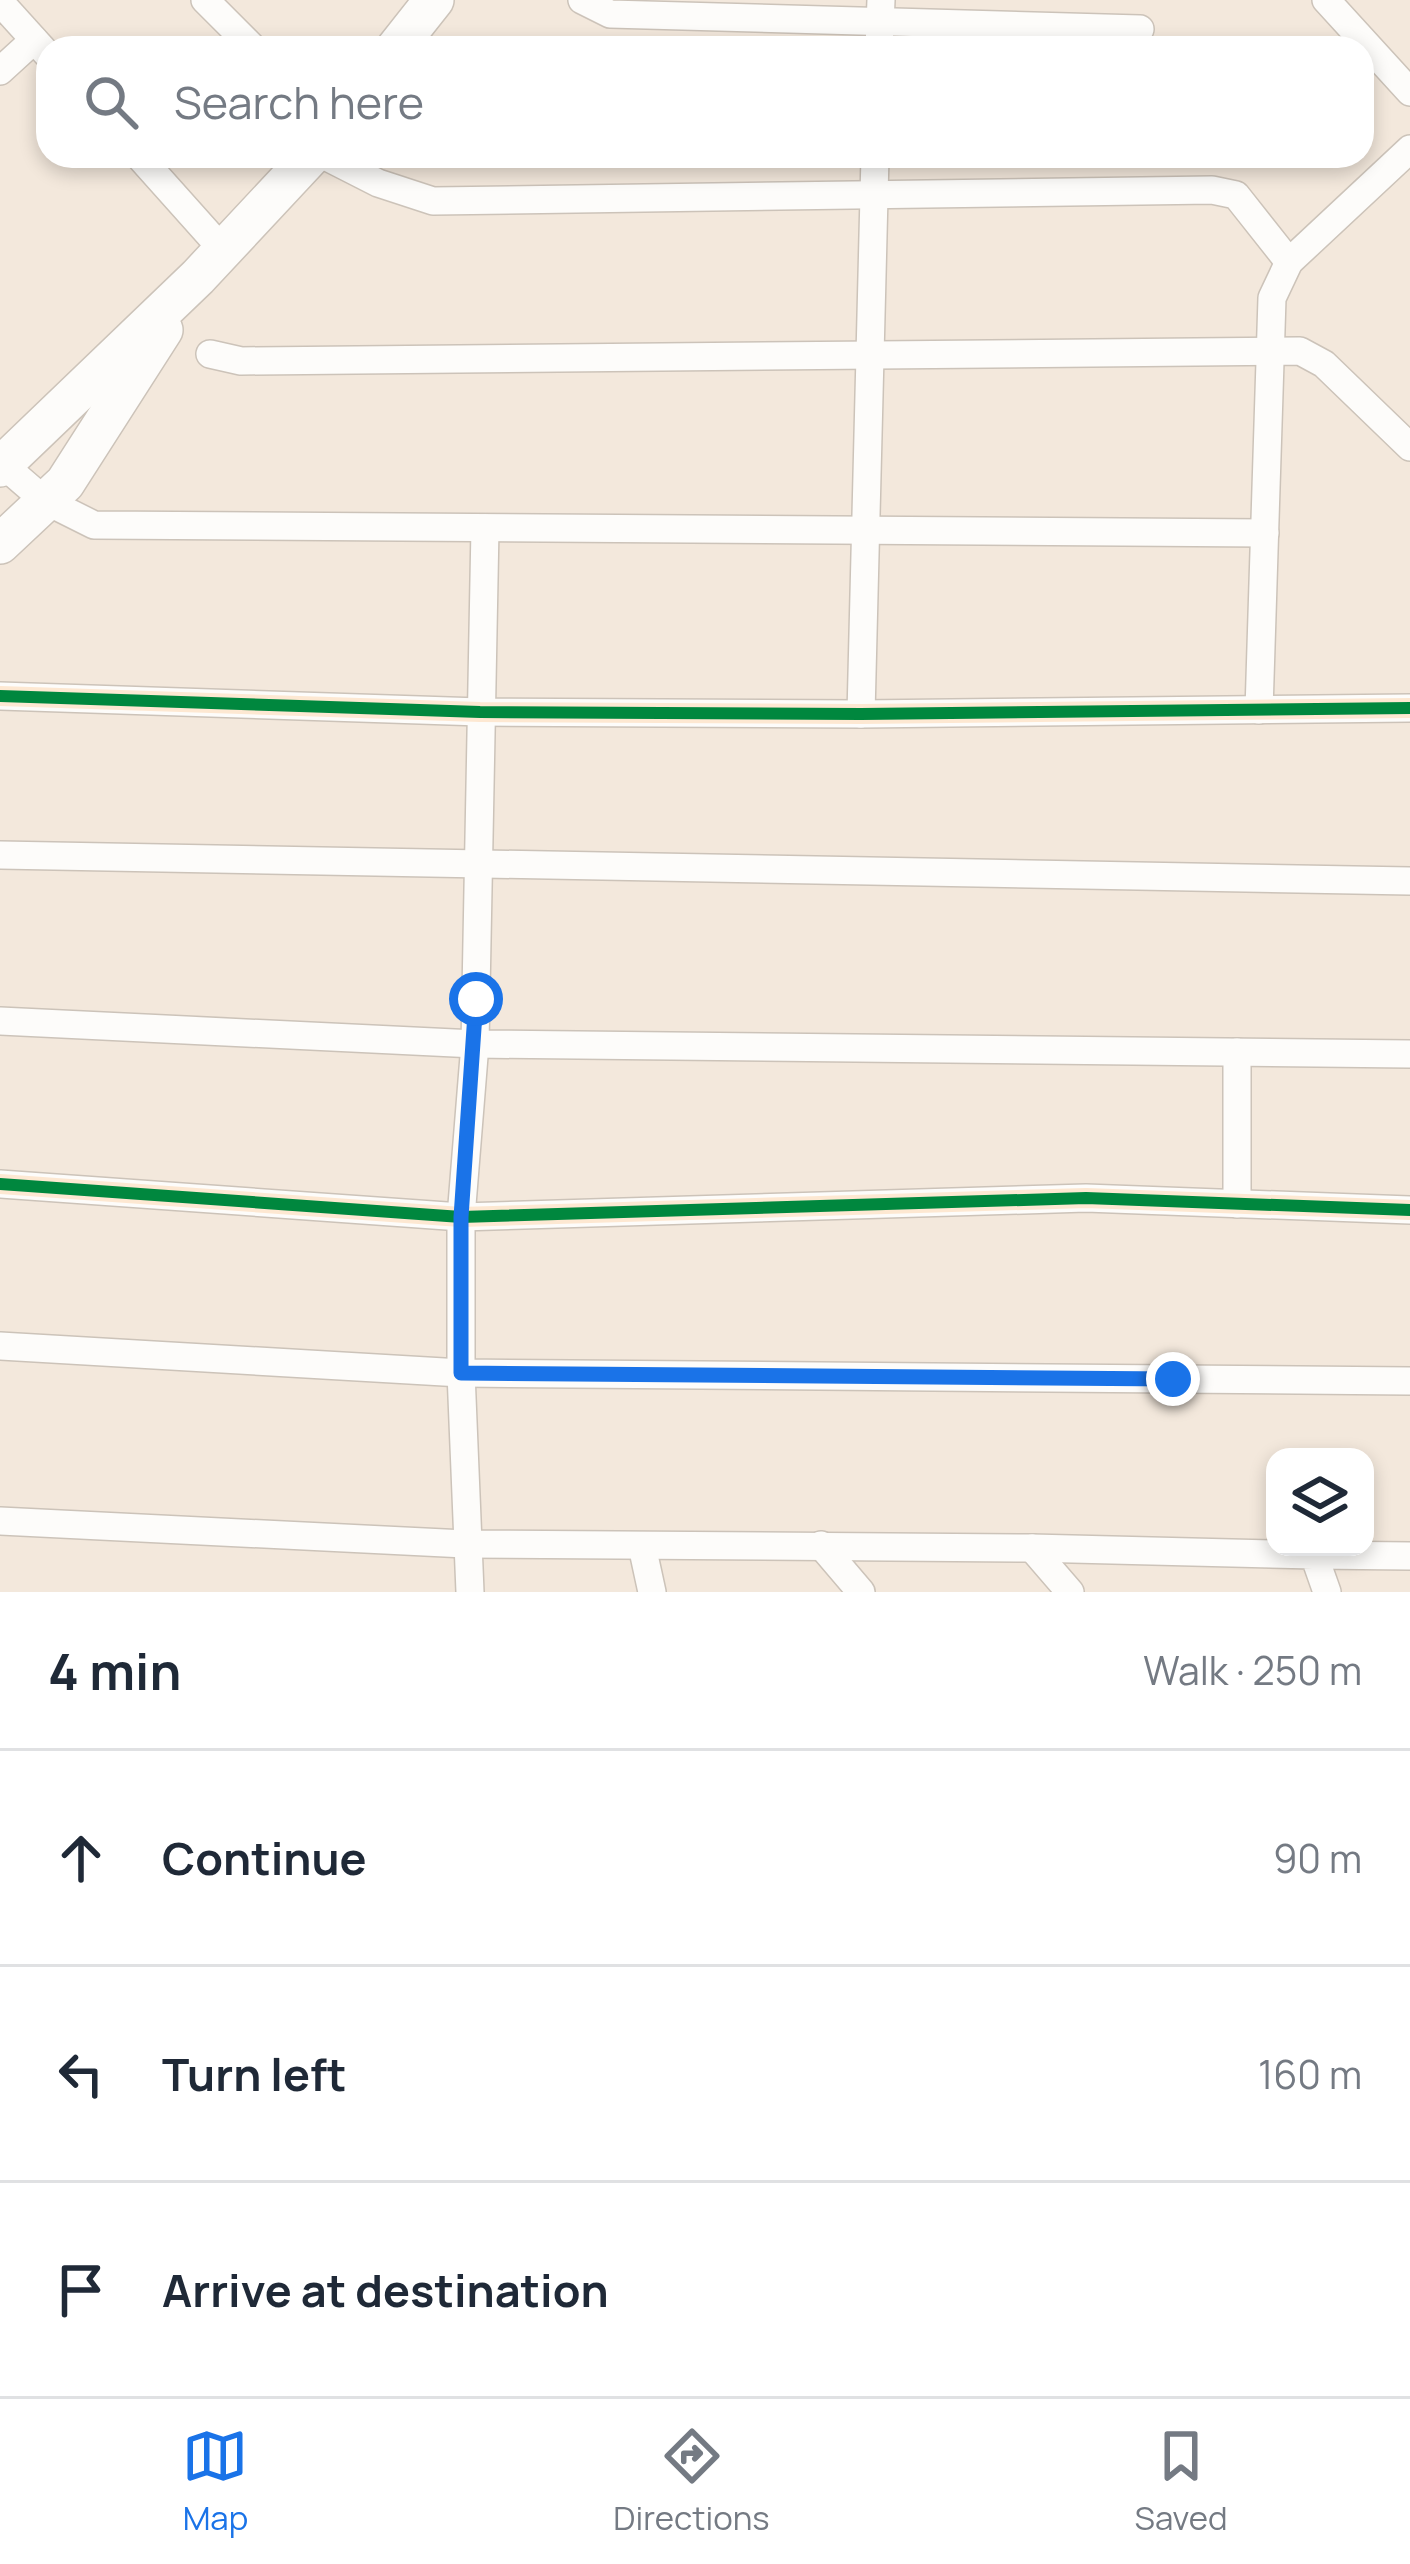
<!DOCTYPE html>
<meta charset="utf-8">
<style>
:root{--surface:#fff;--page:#f6f6f7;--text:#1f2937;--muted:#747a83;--line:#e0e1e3;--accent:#1a73e8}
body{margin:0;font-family:Manrope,sans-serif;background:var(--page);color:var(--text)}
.controls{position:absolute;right:36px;bottom:36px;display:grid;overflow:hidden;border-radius:24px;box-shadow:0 6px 18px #0003}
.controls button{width:108px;height:108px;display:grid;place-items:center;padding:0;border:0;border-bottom:3px solid var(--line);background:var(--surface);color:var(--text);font:60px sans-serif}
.stop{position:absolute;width:36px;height:36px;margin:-27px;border:9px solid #1a73e8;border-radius:50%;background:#fff}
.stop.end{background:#1a73e8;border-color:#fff;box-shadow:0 3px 12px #0008}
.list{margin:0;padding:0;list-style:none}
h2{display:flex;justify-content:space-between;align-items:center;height:156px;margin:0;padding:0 48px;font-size:51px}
h2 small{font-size:39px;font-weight:400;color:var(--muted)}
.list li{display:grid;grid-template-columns:78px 1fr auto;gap:36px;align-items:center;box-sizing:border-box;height:216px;padding:0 48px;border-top:3px solid var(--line)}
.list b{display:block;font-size:45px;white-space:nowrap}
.list em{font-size:39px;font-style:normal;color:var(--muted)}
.icon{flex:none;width:66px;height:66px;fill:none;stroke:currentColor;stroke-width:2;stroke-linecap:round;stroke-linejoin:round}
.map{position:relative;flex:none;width:1410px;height:1592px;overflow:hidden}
.search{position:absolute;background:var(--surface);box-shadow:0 6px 18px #0003;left:36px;right:36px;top:36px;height:132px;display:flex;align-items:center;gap:30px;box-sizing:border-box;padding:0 42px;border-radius:36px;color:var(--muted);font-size:45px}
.sheet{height:804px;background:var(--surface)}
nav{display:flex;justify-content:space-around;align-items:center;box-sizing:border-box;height:168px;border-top:3px solid var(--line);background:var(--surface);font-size:33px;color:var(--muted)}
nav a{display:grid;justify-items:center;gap:6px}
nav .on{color:var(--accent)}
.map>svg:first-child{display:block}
</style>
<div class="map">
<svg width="1410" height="1592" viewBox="0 0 1410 1592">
<rect width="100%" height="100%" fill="#f3e8dc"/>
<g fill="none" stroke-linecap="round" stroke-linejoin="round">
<defs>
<g id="minor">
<path d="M205,0L253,48"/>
<path d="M582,0L610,14L1140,29"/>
<path d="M1326,0L1410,92"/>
<path d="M0,2L48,55"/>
<path d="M879,48L881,0"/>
<path d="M0,71L34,40"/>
<path d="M139,156L223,250"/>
<path d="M325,156L378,183L433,201L1212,190L1236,195L1289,262"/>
<path d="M210,354L241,361L1300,351L1324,364L1410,447"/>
<path d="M0,462L44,500L94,525L1265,533"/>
<path d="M0,696L480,712L861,714L1410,708"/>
<path d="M1259,710L1272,298L1289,262L1410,149"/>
<path d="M861,714L875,156"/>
<path d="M0,855L1410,881"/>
<path d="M0,1021L475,1044L1410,1054"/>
<path d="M0,1184L461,1217L1086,1198L1410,1210"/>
<path d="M1237,1204V1052"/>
<path d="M0,1346L461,1373L1410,1381"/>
<path d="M0,1521L465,1544L1032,1548L1314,1555L1327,1592"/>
<path d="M821,1545L861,1592"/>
<path d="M642,1546L652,1592"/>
<path d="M1032,1548L1070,1592"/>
<path d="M1314,1555L1410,1556"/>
<path d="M470,1592L461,1373V1217L475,1044L485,528"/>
</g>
<g id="secondary">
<path d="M396,48L434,0"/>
<path d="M0,467L198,277L311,156"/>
<path d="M0,544L65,483L163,330"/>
</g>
</defs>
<!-- minor casing -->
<use href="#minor" stroke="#ccc3b9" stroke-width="30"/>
<!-- secondary casing -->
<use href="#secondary" stroke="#ccc3b9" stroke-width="42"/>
<!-- minor -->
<use href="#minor" stroke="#fdfcfa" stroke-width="27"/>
<!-- secondary -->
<use href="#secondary" stroke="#fdfcfa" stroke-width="39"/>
<defs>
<g id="cycleway">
<path d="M0,696L480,712L861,714L1410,708"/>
<path d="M0,1184L461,1217L1086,1198L1410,1210"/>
</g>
</defs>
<!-- cycleway casing -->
<use href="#cycleway" stroke="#fde8d2" stroke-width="20"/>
<!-- cycleway -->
<use href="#cycleway" stroke="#00873e" stroke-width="12"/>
</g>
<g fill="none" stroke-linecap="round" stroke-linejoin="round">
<!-- route -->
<path stroke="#1a73e8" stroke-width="15" d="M476,999L461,1217V1373L1173,1379"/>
</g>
</svg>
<div class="controls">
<button><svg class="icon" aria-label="layers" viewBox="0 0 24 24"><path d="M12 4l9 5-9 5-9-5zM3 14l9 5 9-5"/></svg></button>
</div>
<div class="stop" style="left:476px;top:999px"></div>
<div class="stop end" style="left:1173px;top:1379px"></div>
<div class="search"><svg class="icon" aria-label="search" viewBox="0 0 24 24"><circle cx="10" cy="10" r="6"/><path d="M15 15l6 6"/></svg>Search here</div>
</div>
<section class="sheet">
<h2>4 min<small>Walk · 250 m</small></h2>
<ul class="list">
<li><svg class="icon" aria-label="ahead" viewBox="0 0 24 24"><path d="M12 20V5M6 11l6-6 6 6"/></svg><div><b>Continue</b></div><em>90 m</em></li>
<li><svg class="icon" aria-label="left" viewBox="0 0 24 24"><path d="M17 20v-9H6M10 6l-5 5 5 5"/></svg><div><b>Turn left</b></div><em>160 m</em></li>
<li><svg class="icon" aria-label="arrive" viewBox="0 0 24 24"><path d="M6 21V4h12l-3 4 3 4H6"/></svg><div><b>Arrive at destination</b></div></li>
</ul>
</section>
<nav>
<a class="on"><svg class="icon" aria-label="map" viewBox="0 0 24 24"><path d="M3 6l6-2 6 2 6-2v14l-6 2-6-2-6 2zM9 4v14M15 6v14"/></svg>Map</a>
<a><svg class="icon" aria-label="directions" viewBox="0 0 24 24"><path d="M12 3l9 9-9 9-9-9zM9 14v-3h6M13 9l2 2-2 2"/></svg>Directions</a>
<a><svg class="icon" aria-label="saved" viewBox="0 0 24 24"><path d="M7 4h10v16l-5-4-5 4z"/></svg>Saved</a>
</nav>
